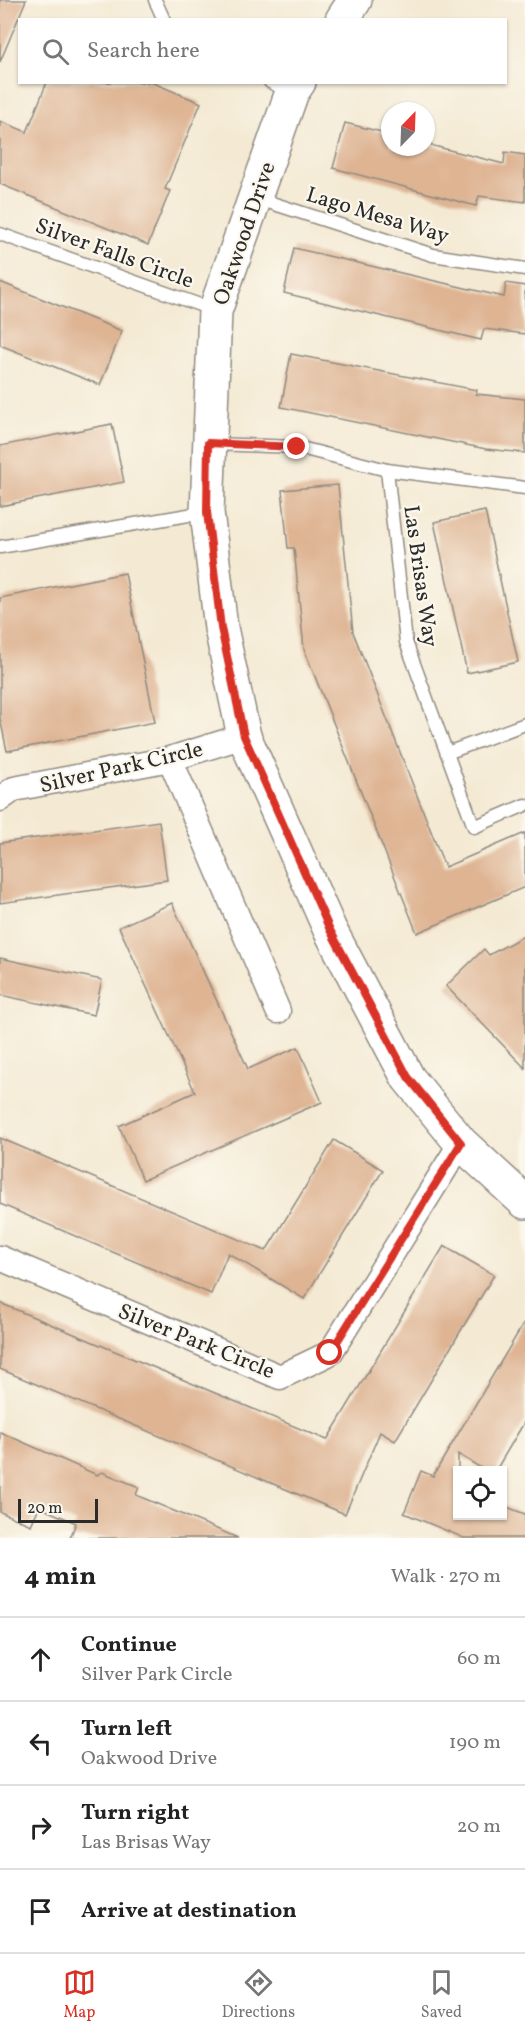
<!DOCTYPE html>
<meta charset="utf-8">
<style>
:root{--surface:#fff;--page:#f6f6f6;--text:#222;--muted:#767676;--line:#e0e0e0;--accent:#d93025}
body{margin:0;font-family:Vollkorn,serif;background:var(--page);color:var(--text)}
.controls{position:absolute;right:18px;bottom:18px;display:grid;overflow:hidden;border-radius:0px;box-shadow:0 2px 4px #0004}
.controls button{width:54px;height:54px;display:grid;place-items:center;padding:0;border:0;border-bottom:2px solid var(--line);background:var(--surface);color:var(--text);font:30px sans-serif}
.compass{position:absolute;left:381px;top:102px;width:54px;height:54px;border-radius:50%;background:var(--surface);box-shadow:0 2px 4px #0004;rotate:23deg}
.scale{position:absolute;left:18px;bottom:15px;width:80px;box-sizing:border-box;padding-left:6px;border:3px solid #2b2b2b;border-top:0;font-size:16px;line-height:21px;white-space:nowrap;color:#2b2b2b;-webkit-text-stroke:4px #fbf7ec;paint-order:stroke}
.stop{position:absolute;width:18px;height:18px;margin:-14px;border:4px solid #d93025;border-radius:50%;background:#fff}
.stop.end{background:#d93025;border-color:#fff;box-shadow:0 2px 6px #0008}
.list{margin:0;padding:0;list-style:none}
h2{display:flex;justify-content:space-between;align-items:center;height:78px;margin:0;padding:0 24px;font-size:26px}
h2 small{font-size:20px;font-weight:400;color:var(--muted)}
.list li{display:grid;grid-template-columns:39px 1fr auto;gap:18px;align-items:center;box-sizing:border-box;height:84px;padding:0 24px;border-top:2px solid var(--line)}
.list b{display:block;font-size:22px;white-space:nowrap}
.list p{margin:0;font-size:20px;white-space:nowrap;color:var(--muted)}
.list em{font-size:20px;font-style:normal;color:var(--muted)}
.icon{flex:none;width:33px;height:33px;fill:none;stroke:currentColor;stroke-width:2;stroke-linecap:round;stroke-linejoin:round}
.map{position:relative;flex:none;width:525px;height:1538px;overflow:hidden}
.search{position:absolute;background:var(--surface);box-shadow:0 2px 4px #0004;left:18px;right:18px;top:18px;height:66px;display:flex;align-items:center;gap:15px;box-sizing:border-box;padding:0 21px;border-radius:0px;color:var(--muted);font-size:22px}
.sheet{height:414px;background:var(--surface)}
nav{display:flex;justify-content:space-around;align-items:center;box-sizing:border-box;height:84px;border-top:2px solid var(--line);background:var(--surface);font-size:16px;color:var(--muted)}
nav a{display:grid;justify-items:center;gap:3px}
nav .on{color:var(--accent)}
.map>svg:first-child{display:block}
</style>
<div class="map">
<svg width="525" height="1538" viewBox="0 0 525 1538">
<rect width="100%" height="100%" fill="#fbf7ec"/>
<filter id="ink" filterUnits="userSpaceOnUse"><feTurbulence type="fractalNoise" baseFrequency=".0167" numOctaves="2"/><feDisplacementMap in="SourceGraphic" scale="12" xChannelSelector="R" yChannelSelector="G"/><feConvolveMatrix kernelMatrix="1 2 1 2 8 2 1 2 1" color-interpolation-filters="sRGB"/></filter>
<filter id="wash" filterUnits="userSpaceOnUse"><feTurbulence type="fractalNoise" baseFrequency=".008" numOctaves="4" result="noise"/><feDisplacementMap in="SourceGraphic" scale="24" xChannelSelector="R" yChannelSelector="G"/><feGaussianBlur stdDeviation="1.35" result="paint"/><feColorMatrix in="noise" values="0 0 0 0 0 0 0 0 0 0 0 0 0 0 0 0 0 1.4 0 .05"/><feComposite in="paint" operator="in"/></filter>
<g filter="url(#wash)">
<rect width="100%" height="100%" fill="#f4ead4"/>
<g id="blocks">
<!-- building -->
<g fill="#deb493">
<path d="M0,0H26L0,62Z"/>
<path d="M47,82H151L201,103L165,189L170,191L148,245L0,184V121L27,132Z"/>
<path d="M345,123L390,134V147H426V144L504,164L505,152L525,155V202L479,196L476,206L333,168Z"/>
<path d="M294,248L504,297L506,283L525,286V334L484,329L481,340L284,293Z"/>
<path d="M0,282L122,331L100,385L0,345Z"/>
<path d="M291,354L477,390L476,394L525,399V453L486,449L281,407Z"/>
<path d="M112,424L124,482L0,506V446Z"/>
<path d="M338,485L353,632L445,867L525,833V887L417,933L304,649L294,548H288L282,490Z"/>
<path d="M485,511L518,662L467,673L434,522Z"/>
<path d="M125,573L155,722L7,751L0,718V598Z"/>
<path d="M159,821L167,880L0,903V843Z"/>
<path d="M172,903L248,1069L298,1047L322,1102L143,1180L119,1126L195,1092L119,927Z"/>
<path d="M525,935V1068L446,986L484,949L489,955Z"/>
<path d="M0,958L102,980L94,1015L0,995Z"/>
<path d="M0,1138L266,1251L334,1140L383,1170L304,1299L228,1253L211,1294L0,1204Z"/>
<path d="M444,1246L494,1275L395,1441L380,1432L345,1514L0,1369V1303L327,1440Z"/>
<path d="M525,1321V1421L496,1470H484L458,1454V1515H502V1505L525,1514V1538H464L404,1513L421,1471L433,1476Z"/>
<path d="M0,1432L97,1475L102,1472L139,1487L136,1495L238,1538H70L76,1523L39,1507L31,1525L0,1512Z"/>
</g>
</g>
</g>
<g filter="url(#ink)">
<use href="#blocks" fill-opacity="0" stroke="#908a80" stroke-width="1.5"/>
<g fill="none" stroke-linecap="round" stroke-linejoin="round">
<defs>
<g id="lane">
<path d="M155,0L164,20"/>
<path d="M270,82L291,92"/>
<path d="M256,198L433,255L525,269"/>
<path d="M0,234L214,310"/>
<path d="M212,444L297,447L387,470L525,488"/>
<path d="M387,470L406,642L474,827L525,805"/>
<path d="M0,547L206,512"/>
<path d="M447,753L525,724"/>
</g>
<g id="street">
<path d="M170,759L278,1011"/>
<path d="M0,799L14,789L170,759L244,736"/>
<path d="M0,1258L280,1377L330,1353L461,1143"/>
</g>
<g id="secondary">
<path d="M342,20L355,0"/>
<path d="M299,82L292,92L215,311L207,512L221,628L244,736L330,930L408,1078L461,1143L525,1202"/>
</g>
</defs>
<!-- lane casing -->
<use href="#lane" stroke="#908a80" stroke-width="15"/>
<!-- street casing -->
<use href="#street" stroke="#908a80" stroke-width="27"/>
<!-- secondary casing -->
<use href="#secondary" stroke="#908a80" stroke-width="36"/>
<!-- lane -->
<use href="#lane" stroke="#fff" stroke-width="12"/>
<!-- street -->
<use href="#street" stroke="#fff" stroke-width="24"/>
<!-- secondary -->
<use href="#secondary" stroke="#fff" stroke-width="33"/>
</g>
</g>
<g fill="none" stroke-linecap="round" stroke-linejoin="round" filter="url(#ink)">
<!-- route -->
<path stroke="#d93025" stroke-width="8" d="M297,447L208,443L207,512L221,628L244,736L330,930L408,1077L461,1143L330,1353"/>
</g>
<g text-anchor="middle" stroke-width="4.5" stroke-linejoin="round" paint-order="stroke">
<!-- street labels -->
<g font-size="22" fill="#2b2b2b" stroke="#fbf7ec">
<text transform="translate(378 214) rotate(17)" y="8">Lago Mesa Way</text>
<text transform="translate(243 233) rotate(-71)" y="8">Oakwood Drive</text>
<text transform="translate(115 252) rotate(20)" y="8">Silver Falls Circle</text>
<text transform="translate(422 576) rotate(82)" y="8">Las Brisas Way</text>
<text transform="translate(121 766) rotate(-13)" y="8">Silver Park Circle</text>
<text transform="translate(197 1340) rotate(22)" y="8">Silver Park Circle</text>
</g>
</g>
</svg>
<div class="controls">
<button><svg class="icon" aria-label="locate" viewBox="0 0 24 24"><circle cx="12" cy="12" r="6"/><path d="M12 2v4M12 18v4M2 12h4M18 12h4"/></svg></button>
</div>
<svg class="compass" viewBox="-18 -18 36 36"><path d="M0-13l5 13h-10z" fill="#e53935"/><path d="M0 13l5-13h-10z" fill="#767676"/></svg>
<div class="scale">20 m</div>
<div class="stop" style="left:330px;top:1353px"></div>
<div class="stop end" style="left:297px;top:447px"></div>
<div class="search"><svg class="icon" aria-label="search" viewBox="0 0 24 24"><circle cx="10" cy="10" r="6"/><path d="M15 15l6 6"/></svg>Search here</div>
</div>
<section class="sheet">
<h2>4 min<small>Walk · 270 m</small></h2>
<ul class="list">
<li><svg class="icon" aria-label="ahead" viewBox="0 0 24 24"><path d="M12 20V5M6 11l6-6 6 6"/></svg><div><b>Continue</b><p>Silver Park Circle</p></div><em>60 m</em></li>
<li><svg class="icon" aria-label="left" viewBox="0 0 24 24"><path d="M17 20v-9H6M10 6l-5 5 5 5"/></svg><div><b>Turn left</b><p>Oakwood Drive</p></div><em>190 m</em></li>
<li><svg class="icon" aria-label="right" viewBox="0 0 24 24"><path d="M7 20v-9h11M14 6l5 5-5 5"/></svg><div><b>Turn right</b><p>Las Brisas Way</p></div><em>20 m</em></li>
<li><svg class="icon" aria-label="arrive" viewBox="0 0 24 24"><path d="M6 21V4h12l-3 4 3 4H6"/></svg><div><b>Arrive at destination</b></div></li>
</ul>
</section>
<nav>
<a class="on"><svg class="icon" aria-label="map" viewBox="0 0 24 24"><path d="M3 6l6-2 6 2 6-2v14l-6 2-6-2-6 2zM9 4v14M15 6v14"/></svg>Map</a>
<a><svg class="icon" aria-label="directions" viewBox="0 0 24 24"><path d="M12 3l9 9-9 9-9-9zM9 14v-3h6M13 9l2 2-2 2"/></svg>Directions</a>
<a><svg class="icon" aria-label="saved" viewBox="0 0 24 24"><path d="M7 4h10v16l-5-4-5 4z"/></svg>Saved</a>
</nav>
